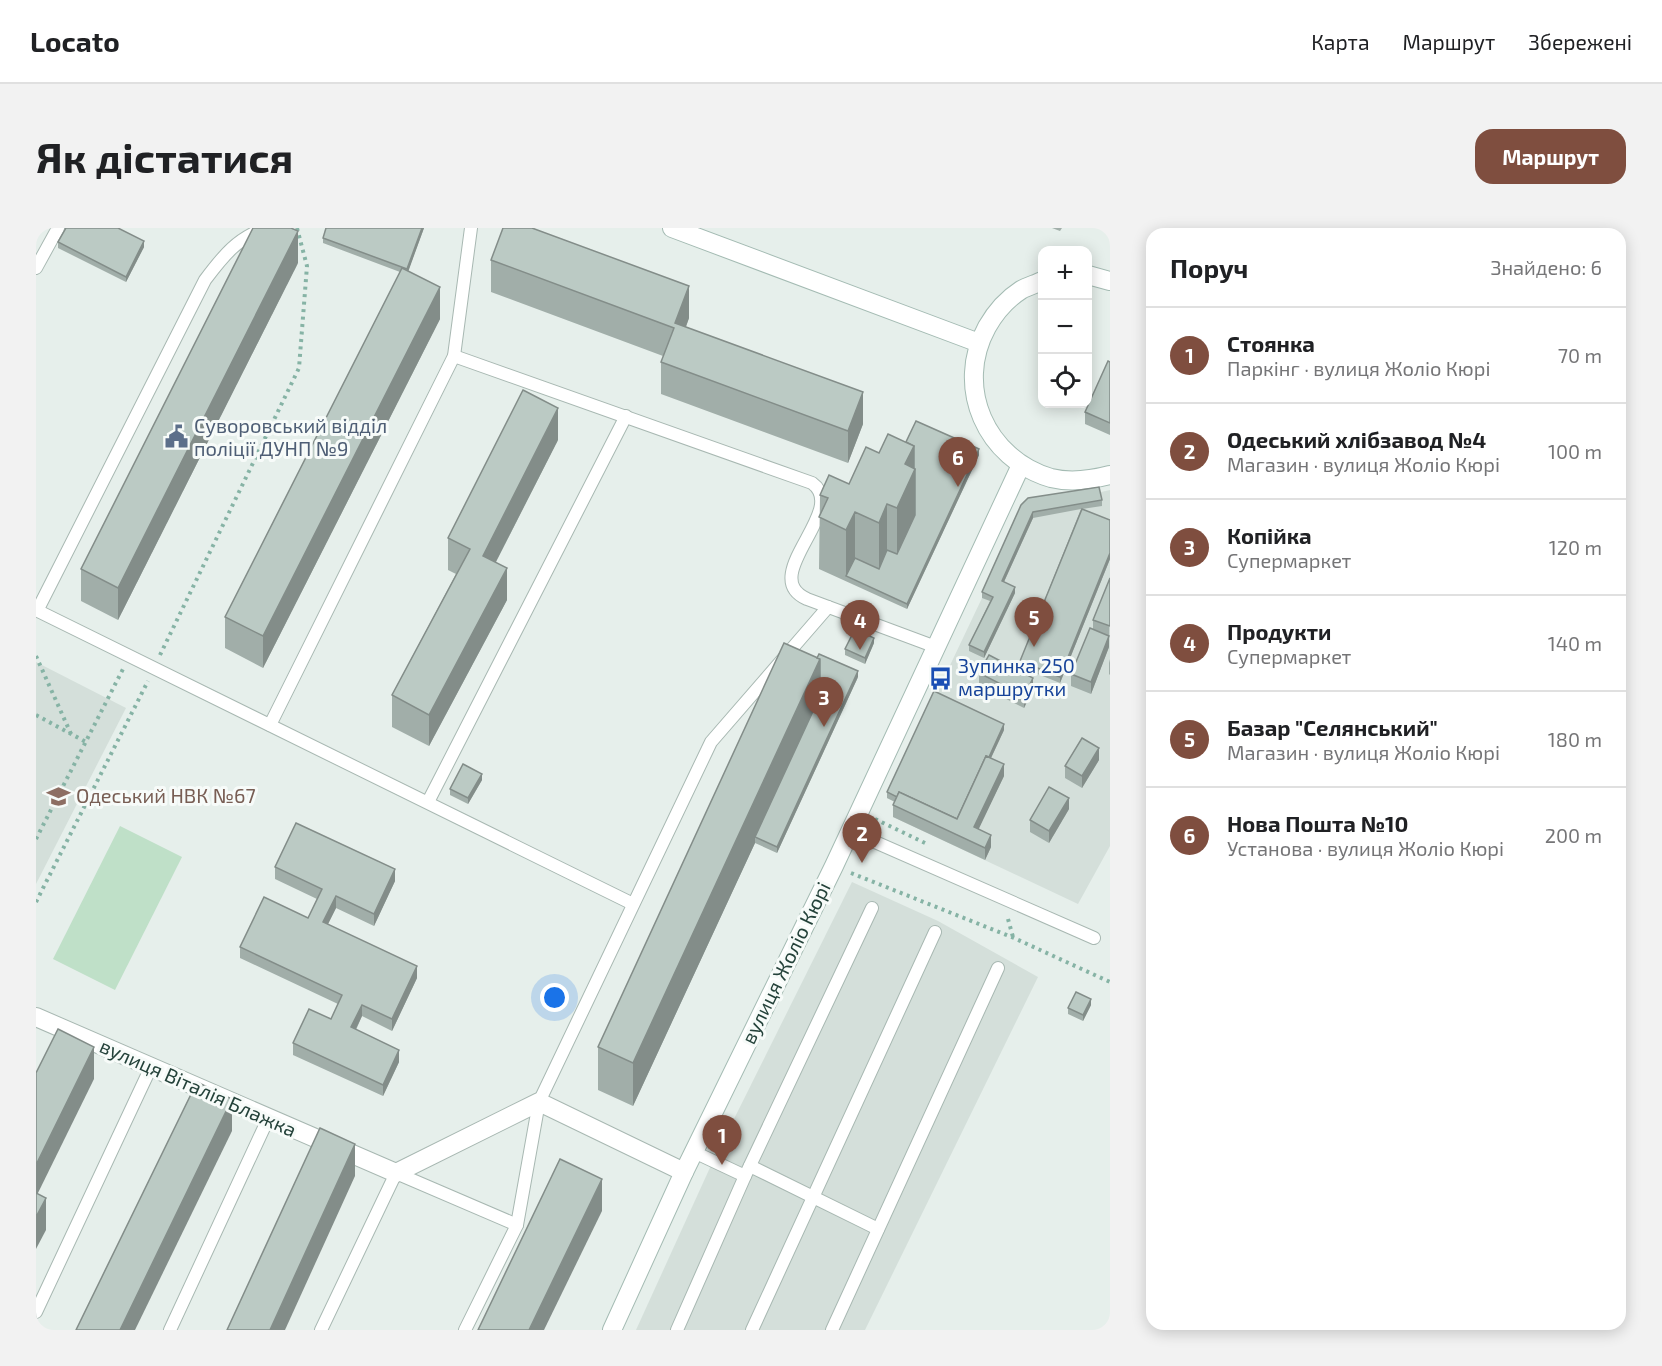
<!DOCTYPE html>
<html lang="uk">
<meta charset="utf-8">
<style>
:root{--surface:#fff;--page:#f2f2f2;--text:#202124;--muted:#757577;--line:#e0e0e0;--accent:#7f4e3f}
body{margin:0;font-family:"Exo 2",sans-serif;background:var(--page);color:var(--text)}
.controls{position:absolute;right:18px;top:18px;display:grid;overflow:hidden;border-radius:12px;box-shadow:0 3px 15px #0003}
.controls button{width:54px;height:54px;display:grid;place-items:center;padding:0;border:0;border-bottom:2px solid var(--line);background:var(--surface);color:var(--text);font:30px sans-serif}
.you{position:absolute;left:519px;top:770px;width:21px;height:21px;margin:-15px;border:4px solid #fff;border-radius:50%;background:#1a73e8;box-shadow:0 0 0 9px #1a73e833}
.badge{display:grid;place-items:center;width:39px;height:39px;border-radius:50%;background:var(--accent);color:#fff;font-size:20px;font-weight:700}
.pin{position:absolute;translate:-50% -50px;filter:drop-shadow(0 2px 3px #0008)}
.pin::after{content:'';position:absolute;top:32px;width:21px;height:18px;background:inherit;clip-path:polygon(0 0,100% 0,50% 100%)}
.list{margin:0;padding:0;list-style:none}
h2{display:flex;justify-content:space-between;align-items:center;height:78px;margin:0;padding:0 24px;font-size:26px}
h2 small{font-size:20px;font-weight:400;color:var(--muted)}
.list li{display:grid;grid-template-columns:39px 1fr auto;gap:18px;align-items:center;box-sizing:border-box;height:96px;padding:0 24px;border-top:2px solid var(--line)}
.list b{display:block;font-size:22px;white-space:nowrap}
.list p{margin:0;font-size:20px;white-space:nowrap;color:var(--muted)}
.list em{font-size:20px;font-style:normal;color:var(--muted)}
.icon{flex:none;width:33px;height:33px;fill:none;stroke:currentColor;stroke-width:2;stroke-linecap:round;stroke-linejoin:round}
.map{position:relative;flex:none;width:1074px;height:1102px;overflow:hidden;border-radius:18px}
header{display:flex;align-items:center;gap:36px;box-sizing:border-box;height:84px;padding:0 30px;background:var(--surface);border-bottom:2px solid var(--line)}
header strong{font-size:28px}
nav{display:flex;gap:33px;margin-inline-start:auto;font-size:21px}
.intro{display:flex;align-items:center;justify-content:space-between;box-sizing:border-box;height:144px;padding:0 36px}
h1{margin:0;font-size:42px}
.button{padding:15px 27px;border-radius:18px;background:var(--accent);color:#fff;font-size:21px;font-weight:700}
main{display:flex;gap:36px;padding:0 36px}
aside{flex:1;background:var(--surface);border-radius:18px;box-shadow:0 3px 15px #0003}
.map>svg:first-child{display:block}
</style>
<header>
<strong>Locato</strong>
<nav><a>Карта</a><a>Маршрут</a><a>Збережені</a></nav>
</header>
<div class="intro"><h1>Як дістатися</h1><a class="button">Маршрут</a></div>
<main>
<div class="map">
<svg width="1074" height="1102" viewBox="0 0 1074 1102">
<rect width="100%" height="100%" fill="#e6efeb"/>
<!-- built -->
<g fill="#d4dfda">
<path d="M1074,262V618L1042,676L857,589L863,576L851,570L946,370L985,282Z"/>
<path d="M0,434L90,480L0,656Z"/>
<path d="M816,654L902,693L1002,749L829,1102H600L677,933Z"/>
</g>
<!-- green -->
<path fill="#bfe0c8" d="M84,598L146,629L79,762L17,731Z"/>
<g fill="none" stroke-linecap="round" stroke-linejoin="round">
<defs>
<g id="lane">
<path d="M0,40L22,0"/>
<path d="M418,128L776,255C814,282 720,348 771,371L900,419"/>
<path d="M2,381L169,52C187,28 202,9 231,0"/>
<path d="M0,382L597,676"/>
<path d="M234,497L418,128L435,0"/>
<path d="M392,574L590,188"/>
<path d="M814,603L1058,710"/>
<path d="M658,924L709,948"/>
<path d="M714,938L842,1001"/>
<path d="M0,1084L115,839"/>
<path d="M134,1102L232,891"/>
<path d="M285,1102L360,945L481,997"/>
<path d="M429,1102L481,997L503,874L675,514L792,379"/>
<path d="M641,1102L709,948L836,680"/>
<path d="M716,1102L899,704"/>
<path d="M796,1102L962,740"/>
</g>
<path id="street" d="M0,789L360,945L503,874L648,944"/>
<g id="secondary">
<path d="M636,0L943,115"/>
<path d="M1052,47L1074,53"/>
<path d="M1006,53C1000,56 992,58 985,62C971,71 959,85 951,99C918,159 950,231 1015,250C1035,255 1055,252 1074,247"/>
<path d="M576,1102L648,944L798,638L985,237"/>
</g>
</defs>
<!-- lane casing -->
<use href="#lane" stroke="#a8b8b2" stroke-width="14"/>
<!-- street casing -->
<use href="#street" stroke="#a8b8b2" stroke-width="20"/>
<!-- secondary casing -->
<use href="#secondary" stroke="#a4bbb3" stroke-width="20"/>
<!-- path -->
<g stroke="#86b3a5" stroke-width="4" stroke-dasharray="3 4.5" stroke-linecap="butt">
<path d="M124,427L263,140L271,38L261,0"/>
<path d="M0,428L35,506"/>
<path d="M0,487L50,514"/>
<path d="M839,591L889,615"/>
<path d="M0,611L87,441"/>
<path d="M815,645L978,710L1074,754"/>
<path d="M0,674L112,453"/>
<path d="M972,691L977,709"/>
</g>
<!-- lane -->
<use href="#lane" stroke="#fff" stroke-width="12"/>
<!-- street -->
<use href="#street" stroke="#fff" stroke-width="18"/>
<!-- secondary -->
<use href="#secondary" stroke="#fff" stroke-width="18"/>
</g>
<!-- wall -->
<g fill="#a1aea9">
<path d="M290,0H388L372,43L404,91L227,440L189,420V389L364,44L287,15V10Z"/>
<path d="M1016,0H1026L1024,3Z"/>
<path d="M22,14L108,19L90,54L22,20Z"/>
<path d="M455,32L653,90L650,99L827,196L812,235L625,166V134L627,128L455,64Z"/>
<path d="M262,35L82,392L45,373V341Z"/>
<path d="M1074,134V207L1049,196V184Z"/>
<path d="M522,212L460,334L471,372L393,518L356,499V467L420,346L412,342V310Z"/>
<path d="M843,225L943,227L871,381L783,341L784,267L813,256Z"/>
<path d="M1066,272V278L1046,281L1074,292V331L1024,455L984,439V433L1045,281L997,290L968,354L979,365L948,430L933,423V417L954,373L946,370V364L985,277Z"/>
<path d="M1074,350L1073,419L1055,466L1035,458V446L1057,401V392Z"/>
<path d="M838,415L829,436L809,427V421Z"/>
<path d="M1074,431V447L1073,446V435Z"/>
<path d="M943,445L997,461L988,480L943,457Z"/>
<path d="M822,449L741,625L719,615L597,878L562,862V819Z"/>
<path d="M968,502L955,530L968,548L942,601L955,619L949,632L857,589V577L859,574L851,570V564Z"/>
<path d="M1063,532L1046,560L1029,550V538Z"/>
<path d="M446,552L432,576L414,567V561Z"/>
<path d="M1033,581L1013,615L994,604V592Z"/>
<path d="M239,639L359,653L338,698L300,680L292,696L381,750L356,803L326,788L320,802L363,834L347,868L257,827V815L295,791L302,776L204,730V719L272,690L281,671L239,651Z"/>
<path d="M1055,777L1047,793L1032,786V780Z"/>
</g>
<!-- shaded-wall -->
<g fill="#838d89">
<path d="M386,0H388L371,47V41Z"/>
<path d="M262,3V35L82,392V360Z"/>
<path d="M108,13V19L90,54V49Z"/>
<path d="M653,58V90L639,127V95Z"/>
<path d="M404,59V91L227,440V408Z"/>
<path d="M827,164V196L812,235V203Z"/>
<path d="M522,180V212L447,359V328Z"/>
<path d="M878,218L879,241V293L861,332V280L869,236Z"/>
<path d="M943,221V227L871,381V376Z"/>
<path d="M851,276V328L843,346V295Z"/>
<path d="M819,284V336L810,348V302Z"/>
<path d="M997,284V290L966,358V353Z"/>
<path d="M1074,325V331L1024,455V449Z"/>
<path d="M471,340V372L393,518V487Z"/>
<path d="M979,359V365L948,430V424Z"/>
<path d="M1073,408V419L1055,466V454Z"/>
<path d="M838,410V415L829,436V430Z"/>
<path d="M784,431V474L719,609V615L597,878V835Z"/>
<path d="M822,443V449L741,625V619Z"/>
<path d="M997,450V461L988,480V468Z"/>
<path d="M968,496V502L921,603V597Z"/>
<path d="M1063,520V532L1046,560V548Z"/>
<path d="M968,536V548L938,611V599Z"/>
<path d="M446,546V552L432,576V570Z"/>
<path d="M1033,570V581L1013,615V603Z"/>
<path d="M955,607V619L949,632V620Z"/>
<path d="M359,641V653L338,698V686Z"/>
<path d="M300,668V680L287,706V694Z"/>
<path d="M381,738V750L356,803V791Z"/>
<path d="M1055,771V777L1047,793V787Z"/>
<path d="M326,777V788L315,811V799Z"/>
<path d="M58,819V851L0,969V937Z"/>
<path d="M363,822V834L347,868V857Z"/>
<path d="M196,871V903L99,1102H84Z"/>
<path d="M319,916V948L249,1102H234Z"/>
<path d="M566,951V983L508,1102H493Z"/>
<path d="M10,970V1002L0,1021V989Z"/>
</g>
<!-- building -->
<g fill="#bbcac4" stroke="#838d89" stroke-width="1.5">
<path d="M30,0H82L108,13L90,49L22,14Z"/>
<path d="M217,0H255L262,3L82,360L45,341Z"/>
<path d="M290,0H386L371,41L287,10Z"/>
<path d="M467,0H496L653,58L639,95L827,164L812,203L625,134L638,100L455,32Z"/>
<path d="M366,40L404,59L227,408L189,389Z"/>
<path d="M1072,133L1074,134V195L1049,184Z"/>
<path d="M487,162L522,180L447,328L471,340L393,487L356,467L434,321L412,310Z"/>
<path d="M880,193L943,221L871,376L810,348L819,330L843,341L851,322L861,326L879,287V241L878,240V218L870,214Z"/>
<path d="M852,206L878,218L869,236L879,241L861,280L851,276L843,295L819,284L810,302L783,289L792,270L784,267L793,247L813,256L830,219L843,225Z"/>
<path d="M1063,259L1066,272L997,284L966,353L979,359L948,424L933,417L957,369L946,364L985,277L992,270Z"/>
<path d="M1046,281L1074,292V325L1024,449L984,433Z"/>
<path d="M1074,350V398L1057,392Z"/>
<path d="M1054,400L1073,408L1055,454L1035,446Z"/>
<path d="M819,401L838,410L829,430L809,421Z"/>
<path d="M748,415L784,431L597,835L562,819Z"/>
<path d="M783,426L822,443L741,619L719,609L784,468V431L781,430Z"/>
<path d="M953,427L997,450L988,468L943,445Z"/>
<path d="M898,463L968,496L953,529L950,528L921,591L863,564L861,569L851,564Z"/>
<path d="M1046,510L1063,520L1046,548L1029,538Z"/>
<path d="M950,528L968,536L938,599L955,607L949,620L857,577L863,564L921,591Z"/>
<path d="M427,536L446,546L432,570L414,561Z"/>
<path d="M1013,559L1033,570L1013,603L994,592Z"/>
<path d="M260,595L359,641L338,686L300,668L287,694L381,738L356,791L326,777L315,799L363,822L347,857L257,815L273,781L295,791L306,767L204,719L228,669L272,690L286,661L239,639Z"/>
<path d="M1040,764L1055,771L1047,787L1032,780Z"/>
<path d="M22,801L58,819L0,937V845Z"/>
<path d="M161,854L196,871L84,1102H40Z"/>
<path d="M284,900L319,916L234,1102H191Z"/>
<path d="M524,931L566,951L493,1102H442Z"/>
<path d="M0,965L10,970L0,989Z"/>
</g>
<!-- icons -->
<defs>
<symbol id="civic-bare" viewBox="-9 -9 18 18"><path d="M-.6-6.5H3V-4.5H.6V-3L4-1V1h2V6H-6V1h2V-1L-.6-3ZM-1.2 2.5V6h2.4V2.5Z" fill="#5c6f8a" stroke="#f7fbf9" stroke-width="2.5" paint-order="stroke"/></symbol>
<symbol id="bus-bare" viewBox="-9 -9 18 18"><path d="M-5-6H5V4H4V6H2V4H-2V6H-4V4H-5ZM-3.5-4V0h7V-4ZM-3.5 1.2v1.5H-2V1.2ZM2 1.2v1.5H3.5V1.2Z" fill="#1a4fb4" stroke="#f7fbf9" stroke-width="2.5" paint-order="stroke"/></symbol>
<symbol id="school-bare" viewBox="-9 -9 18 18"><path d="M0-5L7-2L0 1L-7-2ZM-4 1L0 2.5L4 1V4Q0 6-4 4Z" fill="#8d6e63" stroke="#f7fbf9" stroke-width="2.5" paint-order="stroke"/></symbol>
</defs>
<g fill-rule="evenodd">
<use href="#civic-bare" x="124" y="192" width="33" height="33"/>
<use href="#bus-bare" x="888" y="434" width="33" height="33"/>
<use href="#school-bare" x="6" y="552" width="33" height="33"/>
</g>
<g text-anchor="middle" stroke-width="6" stroke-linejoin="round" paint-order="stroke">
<!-- service labels -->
<g font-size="20" fill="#4e5e75" stroke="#f7fbf9" text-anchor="start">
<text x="158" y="205">Суворовський відділ<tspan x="158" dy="23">поліції ДУНП №9</tspan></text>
</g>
<!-- transit labels -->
<g font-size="20" fill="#164399" stroke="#f7fbf9" text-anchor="start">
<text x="922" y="445">Зупинка 250<tspan x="922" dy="23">маршрутки</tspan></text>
</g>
<!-- education labels -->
<g font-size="20" fill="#785e54" stroke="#f7fbf9" text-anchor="start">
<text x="40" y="575">Одеський НВК №67</text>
</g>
<!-- street labels -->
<g font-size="20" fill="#24423a" stroke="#f7fbf9">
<text transform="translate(750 735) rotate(-64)" y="7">вулиця Жоліо Кюрі</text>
<text transform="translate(162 860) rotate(24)" y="7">вулиця Віталія Блажка</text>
</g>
</g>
</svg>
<div class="controls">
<button>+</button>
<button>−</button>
<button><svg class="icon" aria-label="locate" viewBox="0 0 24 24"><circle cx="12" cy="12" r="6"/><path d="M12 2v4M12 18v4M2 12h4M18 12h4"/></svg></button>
</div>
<div class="you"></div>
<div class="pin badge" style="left:686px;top:937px">1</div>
<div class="pin badge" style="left:826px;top:635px">2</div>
<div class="pin badge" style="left:788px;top:499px">3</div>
<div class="pin badge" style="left:824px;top:422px">4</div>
<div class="pin badge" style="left:998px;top:419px">5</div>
<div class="pin badge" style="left:922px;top:259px">6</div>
</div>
<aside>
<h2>Поруч<small>Знайдено: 6</small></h2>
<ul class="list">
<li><span class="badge">1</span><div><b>Стоянка</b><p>Паркінг · вулиця Жоліо Кюрі</p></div><em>70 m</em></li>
<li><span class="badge">2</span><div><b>Одеський хлібзавод №4</b><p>Магазин · вулиця Жоліо Кюрі</p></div><em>100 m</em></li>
<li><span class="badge">3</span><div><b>Копійка</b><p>Супермаркет</p></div><em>120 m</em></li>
<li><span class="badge">4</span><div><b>Продукти</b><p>Супермаркет</p></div><em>140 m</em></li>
<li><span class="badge">5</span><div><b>Базар &quot;Селянський&quot;</b><p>Магазин · вулиця Жоліо Кюрі</p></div><em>180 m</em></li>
<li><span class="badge">6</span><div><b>Нова Пошта №10</b><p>Установа · вулиця Жоліо Кюрі</p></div><em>200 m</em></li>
</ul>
</aside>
</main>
